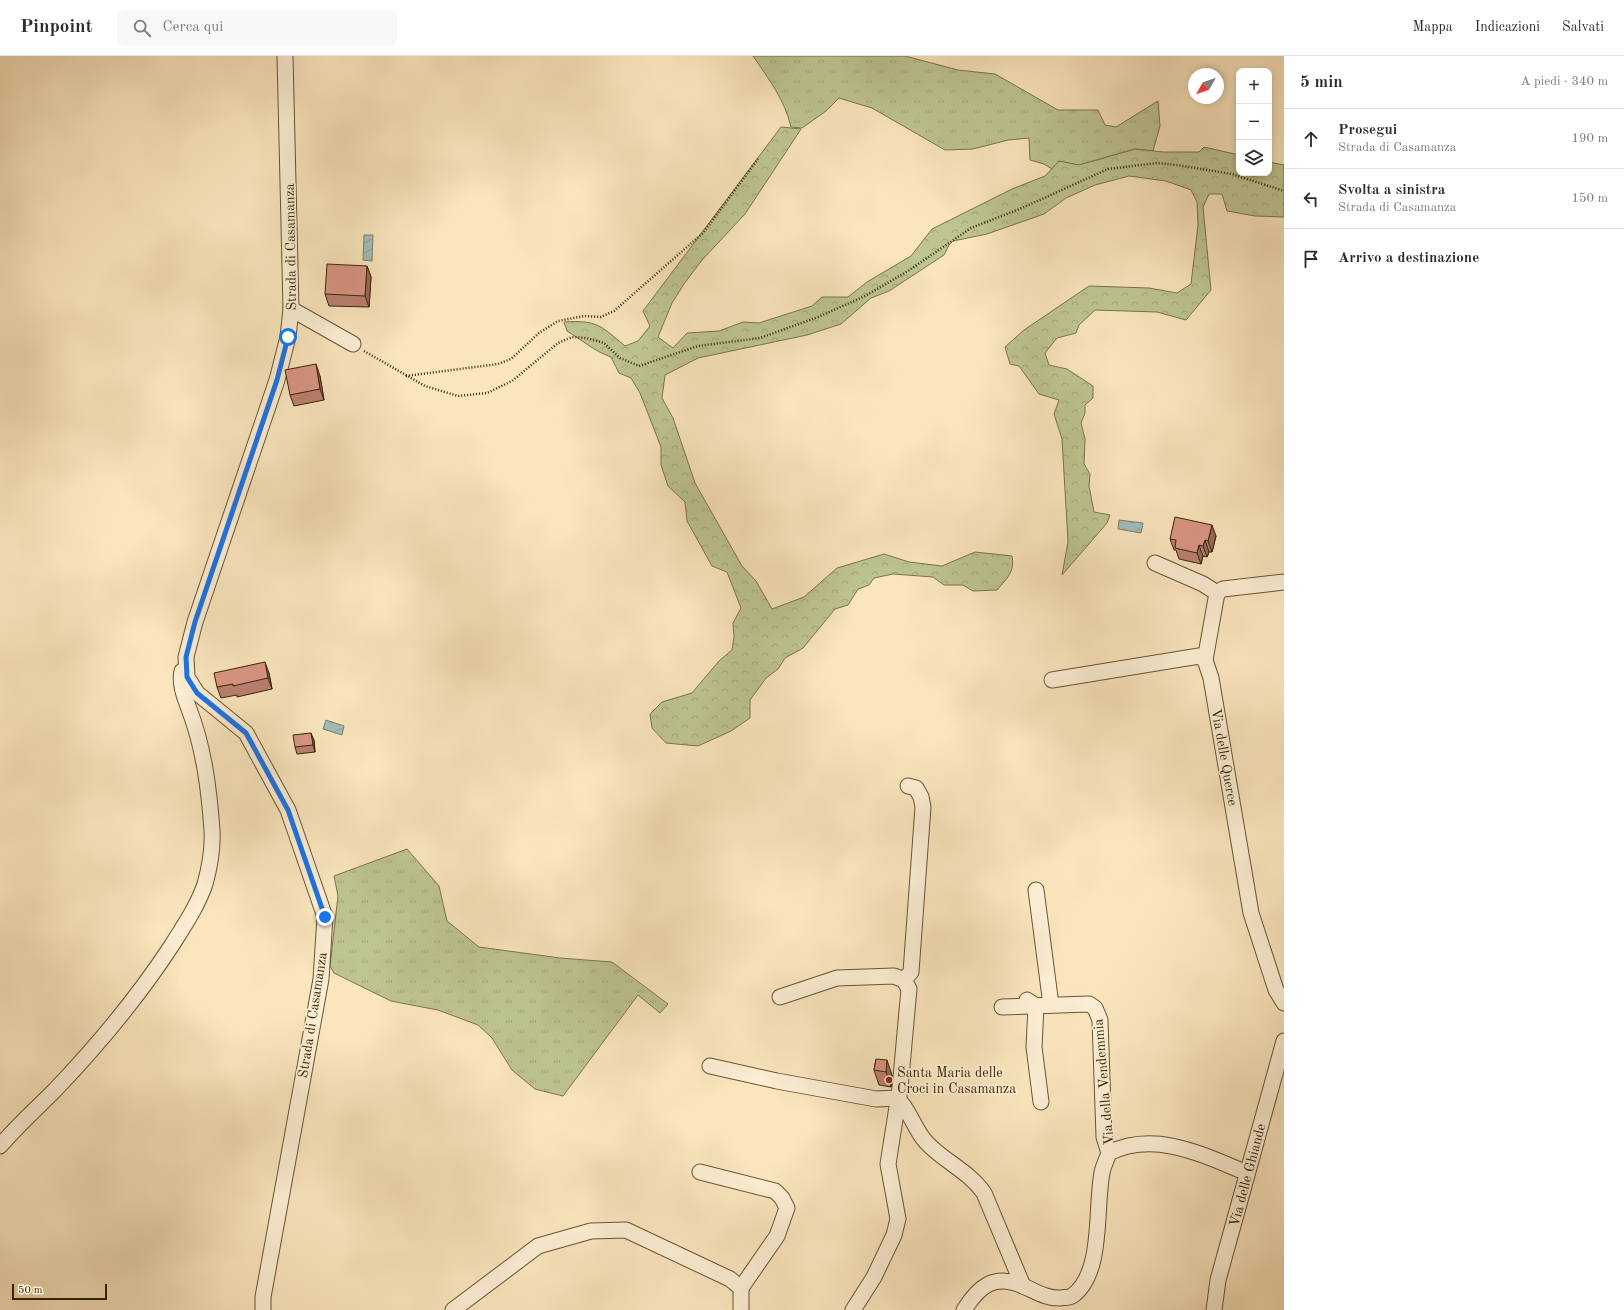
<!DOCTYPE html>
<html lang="it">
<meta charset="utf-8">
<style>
:root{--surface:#fff;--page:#f7f7f7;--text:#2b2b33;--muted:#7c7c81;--line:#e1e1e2}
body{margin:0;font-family:"Old Standard TT",serif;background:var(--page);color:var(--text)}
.controls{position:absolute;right:12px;top:12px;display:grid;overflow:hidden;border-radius:8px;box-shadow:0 2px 6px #0003}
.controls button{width:36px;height:36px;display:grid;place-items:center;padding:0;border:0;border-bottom:1px solid var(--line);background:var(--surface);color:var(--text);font:20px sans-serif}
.compass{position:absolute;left:1188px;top:12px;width:36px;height:36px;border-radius:50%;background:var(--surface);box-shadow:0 2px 6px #0003;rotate:230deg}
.scale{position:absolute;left:12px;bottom:10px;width:95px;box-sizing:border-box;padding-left:4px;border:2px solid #382405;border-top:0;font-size:11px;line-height:14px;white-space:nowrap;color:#382405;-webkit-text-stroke:3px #fceed4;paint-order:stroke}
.stop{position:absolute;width:12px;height:12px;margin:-9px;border:3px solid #1a73e8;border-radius:50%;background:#fff}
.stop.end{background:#1a73e8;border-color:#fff;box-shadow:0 1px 4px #0008}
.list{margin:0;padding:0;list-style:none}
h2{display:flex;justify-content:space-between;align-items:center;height:52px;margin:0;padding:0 16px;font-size:17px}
h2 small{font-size:13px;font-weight:400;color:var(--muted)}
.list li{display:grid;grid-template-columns:26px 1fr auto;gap:12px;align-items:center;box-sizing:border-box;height:60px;padding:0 16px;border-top:1px solid var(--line)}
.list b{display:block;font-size:15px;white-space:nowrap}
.list p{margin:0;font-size:13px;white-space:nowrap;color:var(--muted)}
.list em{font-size:13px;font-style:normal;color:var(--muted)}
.icon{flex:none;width:22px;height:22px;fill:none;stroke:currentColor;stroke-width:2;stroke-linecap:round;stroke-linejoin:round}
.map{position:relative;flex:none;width:1284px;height:1254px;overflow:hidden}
header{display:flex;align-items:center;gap:24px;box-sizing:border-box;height:56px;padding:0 20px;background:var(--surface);border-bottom:1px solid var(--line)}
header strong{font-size:19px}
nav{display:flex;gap:22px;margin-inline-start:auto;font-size:14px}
.search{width:280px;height:36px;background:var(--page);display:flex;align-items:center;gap:10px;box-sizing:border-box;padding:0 14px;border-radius:8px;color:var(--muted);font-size:15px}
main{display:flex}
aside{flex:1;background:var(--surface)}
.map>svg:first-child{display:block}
</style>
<header>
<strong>Pinpoint</strong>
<div class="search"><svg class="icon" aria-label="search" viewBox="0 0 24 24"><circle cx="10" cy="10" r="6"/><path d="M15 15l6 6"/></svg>Cerca qui</div>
<nav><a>Mappa</a><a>Indicazioni</a><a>Salvati</a></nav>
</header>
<main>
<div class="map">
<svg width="1284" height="1254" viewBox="0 0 1284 1254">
<defs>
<pattern id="grass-tufts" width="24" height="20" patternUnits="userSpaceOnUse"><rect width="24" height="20" fill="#bec591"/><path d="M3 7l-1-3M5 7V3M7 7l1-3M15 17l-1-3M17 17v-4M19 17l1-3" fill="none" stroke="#a4a97c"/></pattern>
<pattern id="forest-crowns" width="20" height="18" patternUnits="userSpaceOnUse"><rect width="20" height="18" fill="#bec591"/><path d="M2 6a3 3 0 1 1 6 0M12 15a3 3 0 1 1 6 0" fill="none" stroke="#a4a97c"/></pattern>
<pattern id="water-waves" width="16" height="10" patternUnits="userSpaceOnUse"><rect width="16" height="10" fill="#a2bdbb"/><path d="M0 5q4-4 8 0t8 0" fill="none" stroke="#8ca29f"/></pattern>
</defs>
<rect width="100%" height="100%" fill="#fae5bd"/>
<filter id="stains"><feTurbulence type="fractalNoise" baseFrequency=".005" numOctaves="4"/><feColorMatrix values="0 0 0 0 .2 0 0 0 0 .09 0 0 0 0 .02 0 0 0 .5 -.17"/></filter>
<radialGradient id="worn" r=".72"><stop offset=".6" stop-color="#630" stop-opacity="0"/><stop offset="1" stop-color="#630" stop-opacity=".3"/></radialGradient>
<!-- grass -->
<g fill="url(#grass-tufts)" stroke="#7b744b">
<path d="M753,0H905L958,14L995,18L1058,54H1098L1105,69L1116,71L1158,45L1160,70L1153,95L1135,93L1079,109L1059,106L1052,113L1044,108L1030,104L1029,82L1008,84L973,93L945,94L872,52L839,42L826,55L802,72L791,71C785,44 768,22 753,0Z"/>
<path d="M407,793L439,830L447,865L479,891L560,902L612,906L668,948L660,957L638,939L563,1040L535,1033L512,1014L492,982L478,969L438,954L391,945L334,917L330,910L338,840L334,820Z"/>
</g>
<!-- forest -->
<path fill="url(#forest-crowns)" stroke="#7b744b" d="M781,71L801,73L745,158L702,204L684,228L672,247L658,281L673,292L687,277L719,275L743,266L759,267L812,250L822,241H848L867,226L911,200L932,173L1012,133L1045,120L1059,105L1079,109L1135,93L1163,96H1199L1204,91L1239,99V117H1269V106L1284,109V161L1255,160L1227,155L1222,138H1209L1203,151L1211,234L1186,264L1157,256L1095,254L1079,269L1076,277L1057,282L1045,297L1049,309L1067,313L1093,330V342L1085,349V357L1081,367L1085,383L1084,408L1090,418L1089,430L1094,456L1110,459L1107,467L1062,519L1068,486L1062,383L1054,358L1059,344L1039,338L1019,310L1010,308L1005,291L1024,274L1089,230L1149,232L1177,237L1191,228L1198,169L1197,146L1191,134L1166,125L1129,120L1095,129L1066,142L1044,158L987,178L953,185L949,189L944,199L889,235L871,242L841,268L807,279L698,302L665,319L662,342L673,362L695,427L742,510L756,525L772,553L804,541L837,512L884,498L909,506L942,510L975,496L1012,500C1015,516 1007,522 997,534L973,535L963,529H944L933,521L893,518L874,522L869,529L858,533L848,549L835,553L803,592L785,602L778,613L766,622L750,644V662L731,675L698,690L666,687L652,672L650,658L662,646L692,637L719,605L732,594L734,581L733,567L741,552L727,516L712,510L687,465L685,446L668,430L661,409V391L640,337L631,322L619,317L611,301C594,295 582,284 567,275L564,266C597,264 600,269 625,290L638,285L650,270L643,255Z"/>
<!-- water -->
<g fill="url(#water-waves)" stroke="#788072">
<path d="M364,179H373L372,205L363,204Z"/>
<path d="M1119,464L1143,467L1141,477L1118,473Z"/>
<path d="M326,664L344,670L342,679L323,673Z"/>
</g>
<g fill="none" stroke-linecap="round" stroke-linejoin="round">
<defs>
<g id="minor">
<path d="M291,253L353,288"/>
<path d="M1155,507L1203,528L1217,537L1205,604"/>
<path d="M1217,537L1223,533L1284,526"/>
<path d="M1052,624L1199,600L1205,604L1211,622L1251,857L1276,934L1284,947"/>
<path d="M1036,834L1051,949"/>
<path d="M904,924L911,916L923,751L921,741L916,732L908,730"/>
<path d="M780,941L837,922L894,920L904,924L909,933L900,1032L888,1108L898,1163L894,1179L874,1221L853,1254"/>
<path d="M1027,944L1036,950L1034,991L1041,1046"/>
<path d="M1002,951L1089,948L1095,952L1100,964L1104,1081L1109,1097"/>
<path d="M710,1010L777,1025L876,1043L897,1042C910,1054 914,1073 926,1086C943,1105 969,1115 984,1137L1023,1230"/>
<path d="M0,1090C17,1070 36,1053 55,1034C98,989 138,941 172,889C184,870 198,849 205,828C210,810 213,792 212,774C209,733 204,692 189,653C185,642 179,628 182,615"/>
<path d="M700,1116L775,1135L782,1142L787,1152L777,1180L741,1232"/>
<path d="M263,1254V1241L321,923L325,861L288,754L246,677L197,637L187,621L186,601L195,566L277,324L288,281L291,253L285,0"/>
<path d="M453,1254L538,1190L591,1175L626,1174L730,1223L741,1232V1254"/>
<path d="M964,1254C979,1230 995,1217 1023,1230C1035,1235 1047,1243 1061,1242C1064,1241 1069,1242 1072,1240C1104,1218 1095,1152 1102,1117C1103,1110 1107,1103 1109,1097C1155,1074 1203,1099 1247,1117"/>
<path d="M1214,1254L1218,1224L1284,985"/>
</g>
</defs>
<!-- minor casing -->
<use href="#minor" stroke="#685433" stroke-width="17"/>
<!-- path -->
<g stroke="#382405" stroke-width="2.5" stroke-dasharray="1 2" stroke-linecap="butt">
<path d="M364,295L425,330L458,340L487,337L512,325L558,287L572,281L586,282L604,287L620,302L639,310L698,290L760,282L818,261L865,240L908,215L971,172L1022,152L1108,113L1157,107L1177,109L1232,118L1284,135"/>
<path d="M406,320L498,308L511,303L539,277L558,265L584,260L601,261L614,255L703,177L758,103"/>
</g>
<!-- minor -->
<use href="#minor" stroke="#fceed4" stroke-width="15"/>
</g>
<!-- wall -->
<g fill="#bb8071" stroke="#382405">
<path d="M367,210L371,221L369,251L329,250L325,238Z"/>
<path d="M320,320L324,344L294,350L290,339Z"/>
<path d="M1216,480L1212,496H1209L1207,501L1203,500L1201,508L1179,503L1176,494H1174L1170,483Z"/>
<path d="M269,617L272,633L237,641V639L221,642L217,631Z"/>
<path d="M314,684L315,696L297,698L295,691Z"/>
<path d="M876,1003L892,1019L891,1031L879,1029L874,1014Z"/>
</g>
<!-- shaded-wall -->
<g fill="#99685c" stroke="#382405">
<path d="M367,210L371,221L369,251L365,240Z"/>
<path d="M316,308L320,320L324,344L320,333Z"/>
<path d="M1212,469L1216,480L1212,496L1208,485Z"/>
<path d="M1205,484L1209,496L1207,501L1203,490Z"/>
<path d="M1199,489L1203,500L1201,508L1197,497Z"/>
<path d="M265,606L269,617L272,633L268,622Z"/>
<path d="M311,677L314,684L315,696L313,689Z"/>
<path d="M887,1004L892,1019L891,1031L886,1016Z"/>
</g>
<!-- building -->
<g fill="#da9583" stroke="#382405">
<path d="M327,208L367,210L365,240L325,238Z"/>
<path d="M316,308L320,333L290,339L285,314Z"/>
<path d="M1175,461L1212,469L1208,485L1205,484L1203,490L1199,489L1197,497L1175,492L1176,484L1170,483Z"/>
<path d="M265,606L268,622L233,630V628L217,631L214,617Z"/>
<path d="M311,677L313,689L295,691L293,679Z"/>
<path d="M876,1003L887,1004L886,1016L874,1014Z"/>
</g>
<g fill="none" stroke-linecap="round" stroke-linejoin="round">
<!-- route -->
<path stroke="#1a73e8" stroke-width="5" d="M288,281L277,324L195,566L186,601L187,621L197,637L246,677L288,754L325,861"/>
</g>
<!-- markers -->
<circle fill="#8f2418" stroke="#fceed4" stroke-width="1.5" cx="889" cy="1024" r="4"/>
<g text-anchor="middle" stroke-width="3.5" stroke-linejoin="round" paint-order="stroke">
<!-- street labels -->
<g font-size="14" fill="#382405" stroke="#fceed4">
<text transform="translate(290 191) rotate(-91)" y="5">Strada di Casamanza</text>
<text transform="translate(1225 701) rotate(80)" y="5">Via delle Querce</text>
<text transform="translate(312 959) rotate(-81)" y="5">Strada di Casamanza</text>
<text transform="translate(1103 1026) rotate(-95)" y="5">Via della Vendemmia</text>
<text transform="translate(1247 1119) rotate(-75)" y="5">Via delle Ghiande</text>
</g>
<!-- poi labels -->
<g font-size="14" fill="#382405" stroke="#fceed4" text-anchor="start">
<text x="897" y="1021">Santa Maria delle<tspan x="897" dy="16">Croci in Casamanza</tspan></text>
</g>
</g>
<rect width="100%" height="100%" filter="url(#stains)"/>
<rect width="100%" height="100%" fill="url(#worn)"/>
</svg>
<div class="controls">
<button>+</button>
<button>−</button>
<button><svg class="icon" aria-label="layers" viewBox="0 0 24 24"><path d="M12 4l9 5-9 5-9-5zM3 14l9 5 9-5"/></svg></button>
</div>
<svg class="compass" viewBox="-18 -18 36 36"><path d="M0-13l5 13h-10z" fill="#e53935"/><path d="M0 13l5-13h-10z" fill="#7c7c81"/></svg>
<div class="scale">50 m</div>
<div class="stop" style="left:288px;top:281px"></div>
<div class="stop end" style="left:325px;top:861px"></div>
</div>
<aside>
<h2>5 min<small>A piedi · 340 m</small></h2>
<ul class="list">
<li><svg class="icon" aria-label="ahead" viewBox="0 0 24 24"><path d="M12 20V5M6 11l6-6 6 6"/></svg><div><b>Prosegui</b><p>Strada di Casamanza</p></div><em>190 m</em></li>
<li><svg class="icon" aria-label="left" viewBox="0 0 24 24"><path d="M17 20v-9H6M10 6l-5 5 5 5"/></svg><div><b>Svolta a sinistra</b><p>Strada di Casamanza</p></div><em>150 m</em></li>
<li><svg class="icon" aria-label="arrive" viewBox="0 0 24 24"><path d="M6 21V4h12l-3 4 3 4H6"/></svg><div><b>Arrivo a destinazione</b></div></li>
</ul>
</aside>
</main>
